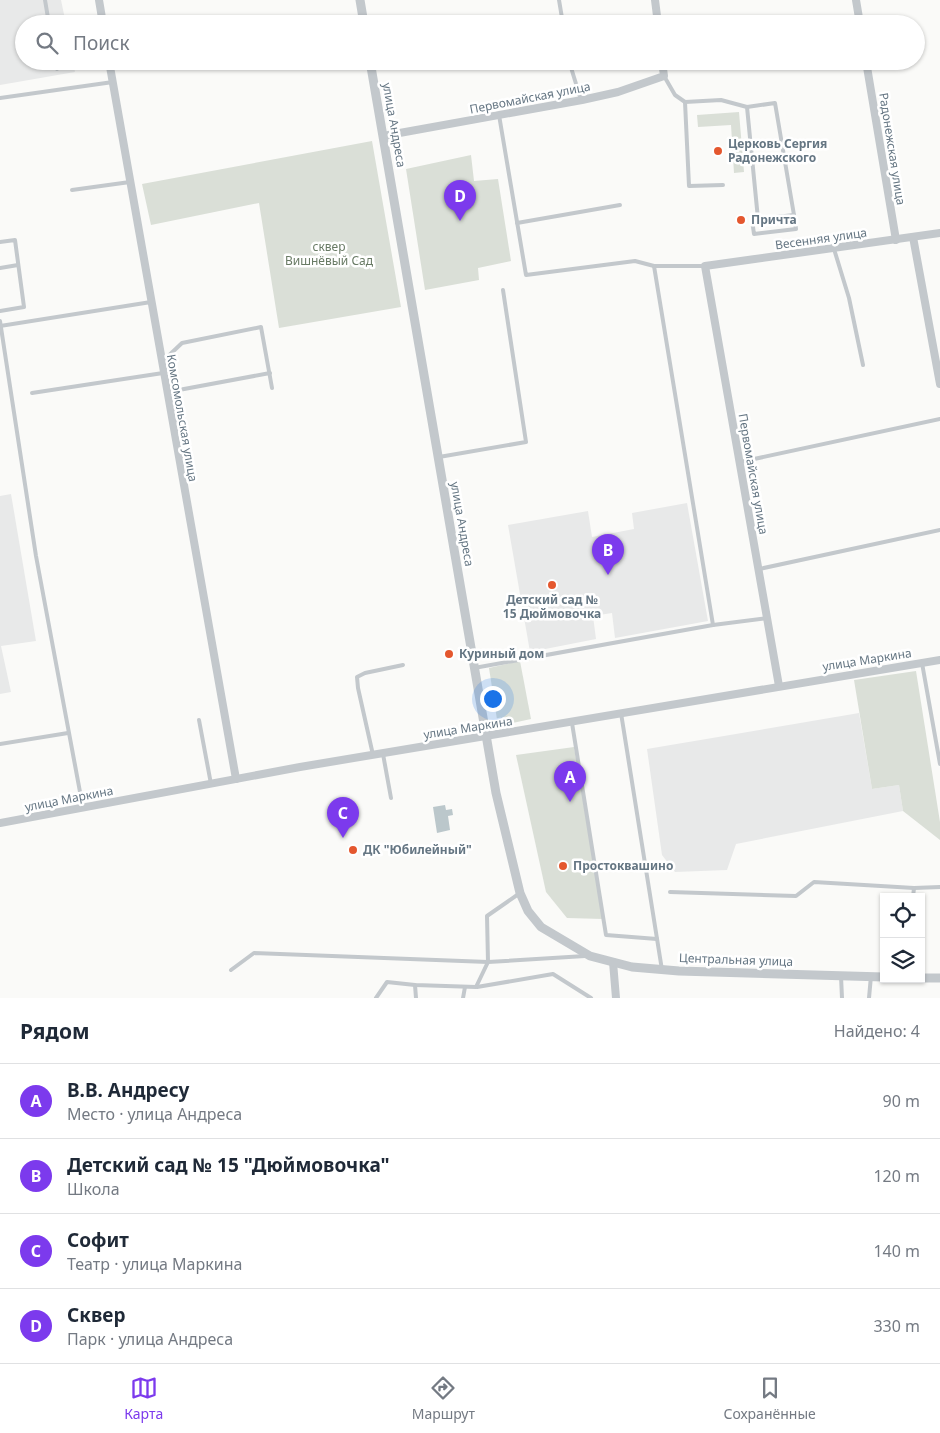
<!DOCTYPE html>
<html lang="ru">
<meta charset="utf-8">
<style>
:root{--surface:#fff;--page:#f6f6f7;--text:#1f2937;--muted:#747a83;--line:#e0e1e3;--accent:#7c3aed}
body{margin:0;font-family:"Noto Sans",sans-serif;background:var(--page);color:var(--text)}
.controls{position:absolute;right:15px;bottom:15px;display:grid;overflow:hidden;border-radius:0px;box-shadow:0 1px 4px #0004}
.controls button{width:45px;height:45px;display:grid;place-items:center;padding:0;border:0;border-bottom:1px solid var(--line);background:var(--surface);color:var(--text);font:25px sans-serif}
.you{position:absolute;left:492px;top:698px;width:18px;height:18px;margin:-12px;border:4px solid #fff;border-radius:50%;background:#1a73e8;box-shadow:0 0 0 8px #1a73e833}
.badge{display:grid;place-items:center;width:32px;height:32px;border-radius:50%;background:var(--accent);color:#fff;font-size:16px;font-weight:700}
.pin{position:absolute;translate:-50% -41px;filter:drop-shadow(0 1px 2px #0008)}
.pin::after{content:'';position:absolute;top:26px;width:18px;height:15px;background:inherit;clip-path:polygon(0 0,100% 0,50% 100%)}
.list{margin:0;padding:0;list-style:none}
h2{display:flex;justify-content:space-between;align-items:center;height:65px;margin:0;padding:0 20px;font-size:21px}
h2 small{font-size:16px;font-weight:400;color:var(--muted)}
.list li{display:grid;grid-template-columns:32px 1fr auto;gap:15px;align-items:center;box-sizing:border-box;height:75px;padding:0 20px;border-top:1px solid var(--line)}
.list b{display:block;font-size:19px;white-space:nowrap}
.list p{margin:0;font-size:16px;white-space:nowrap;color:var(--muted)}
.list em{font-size:16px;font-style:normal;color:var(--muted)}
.icon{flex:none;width:28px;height:28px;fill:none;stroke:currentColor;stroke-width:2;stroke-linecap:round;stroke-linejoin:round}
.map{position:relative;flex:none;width:940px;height:998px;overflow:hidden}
.search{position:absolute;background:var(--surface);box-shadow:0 1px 4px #0004;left:15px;right:15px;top:15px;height:55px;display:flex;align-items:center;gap:12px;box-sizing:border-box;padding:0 18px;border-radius:28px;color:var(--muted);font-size:19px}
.sheet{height:365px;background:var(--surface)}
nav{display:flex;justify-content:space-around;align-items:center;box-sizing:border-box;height:70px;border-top:1px solid var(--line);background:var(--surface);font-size:14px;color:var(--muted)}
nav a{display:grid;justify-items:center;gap:2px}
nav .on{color:var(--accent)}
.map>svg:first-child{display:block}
</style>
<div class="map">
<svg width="940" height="998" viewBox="0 0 940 998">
<rect width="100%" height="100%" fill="#fafaf8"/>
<!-- built -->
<g fill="#e8e9e9">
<path d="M0,0H61L66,24H24V61H73L75,72L0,85Z"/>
<path d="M11,494L36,641L1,646L11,692L0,694V496Z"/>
<path d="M687,503L708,621L615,638L612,613L593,616L596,639L530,652L508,525L588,511L592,537L634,529L632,513Z"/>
<path d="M859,713L872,789L899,785L903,811L736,844L727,870L675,872L662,855L647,749Z"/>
</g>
<!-- green -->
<g fill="#dadfd7">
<path d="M739,112L744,172L734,173L731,125L698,127L697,115Z"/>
<path d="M372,141L401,307L279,328L259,203L151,225L142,184Z"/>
<path d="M471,155L474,181L498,179L511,261L478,268L479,280L425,290L406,169Z"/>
<path d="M520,661L531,719L498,726L489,668Z"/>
<path d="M916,671L940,822V840L903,811L899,785L872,789L854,680Z"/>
<path d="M574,747L603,919L567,918L546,892L516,755Z"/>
</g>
<!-- water -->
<path fill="#bbc7cb" d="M445,805L446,810L452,809L453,815L448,816L450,830L437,833L433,807Z"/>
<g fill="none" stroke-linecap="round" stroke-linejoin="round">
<!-- service -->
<g stroke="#c3c8cc" stroke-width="4">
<path d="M45,0L49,24"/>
<path d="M559,0L563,24"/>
<path d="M56,61L57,69"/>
<path d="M569,61L581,100"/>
<path d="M664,76L675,95L685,102L721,100L747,107L758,219L794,215L775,103L747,107"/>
<path d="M0,98L113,82"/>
<path d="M685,102L689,186L723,185"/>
<path d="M499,115L526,275L635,261L654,266H705"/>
<path d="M72,190L130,182"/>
<path d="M758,219L752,220L754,234L796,229L794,215"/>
<path d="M517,223L620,205"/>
<path d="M0,242L15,240L24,307L0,311"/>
<path d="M834,249L849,298L863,365"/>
<path d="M654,266L713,625"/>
<path d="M0,268L18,265"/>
<path d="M0,321L36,556L83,808"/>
<path d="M0,326L151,302"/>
<path d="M163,361L182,343L261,327L272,388"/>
<path d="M168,392L270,373"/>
<path d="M32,393L163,373"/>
<path d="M439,457L526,442L503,290"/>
<path d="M740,462L940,419"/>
<path d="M759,569L940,530"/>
<path d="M922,663L940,764"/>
<path d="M474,668L713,625L768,618"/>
<path d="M621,713L662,970"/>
<path d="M199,720L211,784"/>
<path d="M572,723L606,935L657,939"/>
<path d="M0,744L68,733"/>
<path d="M383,754L391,798"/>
<path d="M373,755L358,688L357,677L365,673L403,665"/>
<path d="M670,892L796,896L814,882L914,888L940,887"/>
<path d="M913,897L914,888"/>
<path d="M231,970L254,953L488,962L585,956"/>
<path d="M841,976L842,998"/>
<path d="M415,985L416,998"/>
<path d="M477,987L553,974L591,998"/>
<path d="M376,998L387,982L415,985L476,987L488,962L487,916L520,893"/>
<path d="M463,998L465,987"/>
<path d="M869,998L871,976"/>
</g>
<!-- minor -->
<g stroke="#c3c8cc" stroke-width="8">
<path d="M99,0L103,24"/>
<path d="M655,0L658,24"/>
<path d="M856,0L860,24"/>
<path d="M109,61L236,779"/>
<path d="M866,61L896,240"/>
<path d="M383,136L582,100L618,92L664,76L662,61"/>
<path d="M913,237L940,384"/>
<path d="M779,686L705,266L940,233"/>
<path d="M0,823L300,767L940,660"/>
<path d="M613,962L616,998"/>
</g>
<!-- tertiary -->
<g stroke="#c3c8cc" stroke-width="9">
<path d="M360,0L364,24"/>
<path d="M370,61L496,793L520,893L528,911L541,927L590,956L632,967L679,971L884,977"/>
<path d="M921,978H940"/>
</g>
</g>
<!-- markers -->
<g fill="#e4572e" stroke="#fff" stroke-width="2">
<circle cx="718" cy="151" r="5"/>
<circle cx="741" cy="220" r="5"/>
<circle cx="552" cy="585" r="5"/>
<circle cx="449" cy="654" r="5"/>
<circle cx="353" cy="850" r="5"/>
<circle cx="563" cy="866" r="5"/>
</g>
<g text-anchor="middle" stroke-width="5" stroke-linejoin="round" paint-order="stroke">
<!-- street labels -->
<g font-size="12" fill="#657683" stroke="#fff">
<text transform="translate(530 98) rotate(-11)" y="4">Первомайская улица</text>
<text transform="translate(394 125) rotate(80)" y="4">улица Андреса</text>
<text transform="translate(892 149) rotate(81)" y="4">Радонежская улица</text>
<text transform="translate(821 239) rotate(-8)" y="4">Весенняя улица</text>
<text transform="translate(182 418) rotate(80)" y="4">Комсомольская улица</text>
<text transform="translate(753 474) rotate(80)" y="4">Первомайская улица</text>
<text transform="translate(462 524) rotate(80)" y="4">улица Андреса</text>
<text transform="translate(867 660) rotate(-9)" y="4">улица Маркина</text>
<text transform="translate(468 728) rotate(-9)" y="4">улица Маркина</text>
<text transform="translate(69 799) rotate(-11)" y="4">улица Маркина</text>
<text transform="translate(736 960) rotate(2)" y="4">Центральная улица</text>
</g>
<!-- poi labels -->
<g font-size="12" font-weight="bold" fill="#657683" stroke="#fff" text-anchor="start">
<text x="728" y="148">Церковь Сергия<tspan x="728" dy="14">Радонежского</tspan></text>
<text x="751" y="224">Причта</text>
<text x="552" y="604" text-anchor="middle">Детский сад №<tspan x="552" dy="14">15 Дюймовочка</tspan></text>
<text x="459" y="658">Куриный дом</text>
<text x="363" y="854">ДК "Юбилейный"</text>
<text x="573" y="870">Простоквашино</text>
</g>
<!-- park labels -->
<g font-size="12" fill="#687a64" stroke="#fff">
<text x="329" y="251">сквер<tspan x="329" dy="14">Вишнёвый Сад</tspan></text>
</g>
</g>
</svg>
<div class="controls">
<button><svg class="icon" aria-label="locate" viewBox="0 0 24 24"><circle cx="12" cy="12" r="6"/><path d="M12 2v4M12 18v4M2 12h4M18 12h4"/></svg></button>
<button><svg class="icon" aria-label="layers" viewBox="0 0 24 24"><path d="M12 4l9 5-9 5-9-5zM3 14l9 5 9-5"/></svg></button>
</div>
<div class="you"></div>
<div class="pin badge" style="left:570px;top:802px">A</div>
<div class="pin badge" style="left:608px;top:575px">B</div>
<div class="pin badge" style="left:343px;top:838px">C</div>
<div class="pin badge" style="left:460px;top:221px">D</div>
<div class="search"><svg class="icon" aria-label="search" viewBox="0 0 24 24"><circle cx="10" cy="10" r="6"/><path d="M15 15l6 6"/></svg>Поиск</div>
</div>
<section class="sheet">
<h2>Рядом<small>Найдено: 4</small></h2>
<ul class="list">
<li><span class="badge">A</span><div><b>В.В. Андресу</b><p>Место · улица Андреса</p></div><em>90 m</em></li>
<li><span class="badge">B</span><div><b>Детский сад № 15 &quot;Дюймовочка&quot;</b><p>Школа</p></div><em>120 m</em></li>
<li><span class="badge">C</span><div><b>Софит</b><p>Театр · улица Маркина</p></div><em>140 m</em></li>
<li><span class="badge">D</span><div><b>Сквер</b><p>Парк · улица Андреса</p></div><em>330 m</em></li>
</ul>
</section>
<nav>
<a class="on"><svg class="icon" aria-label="map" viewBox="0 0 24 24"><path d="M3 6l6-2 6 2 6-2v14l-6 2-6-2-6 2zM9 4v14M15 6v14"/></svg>Карта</a>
<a><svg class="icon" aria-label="directions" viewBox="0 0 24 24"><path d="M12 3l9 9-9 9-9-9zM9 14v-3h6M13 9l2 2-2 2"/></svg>Маршрут</a>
<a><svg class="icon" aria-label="saved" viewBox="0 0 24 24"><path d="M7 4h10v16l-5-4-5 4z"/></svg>Сохранённые</a>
</nav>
